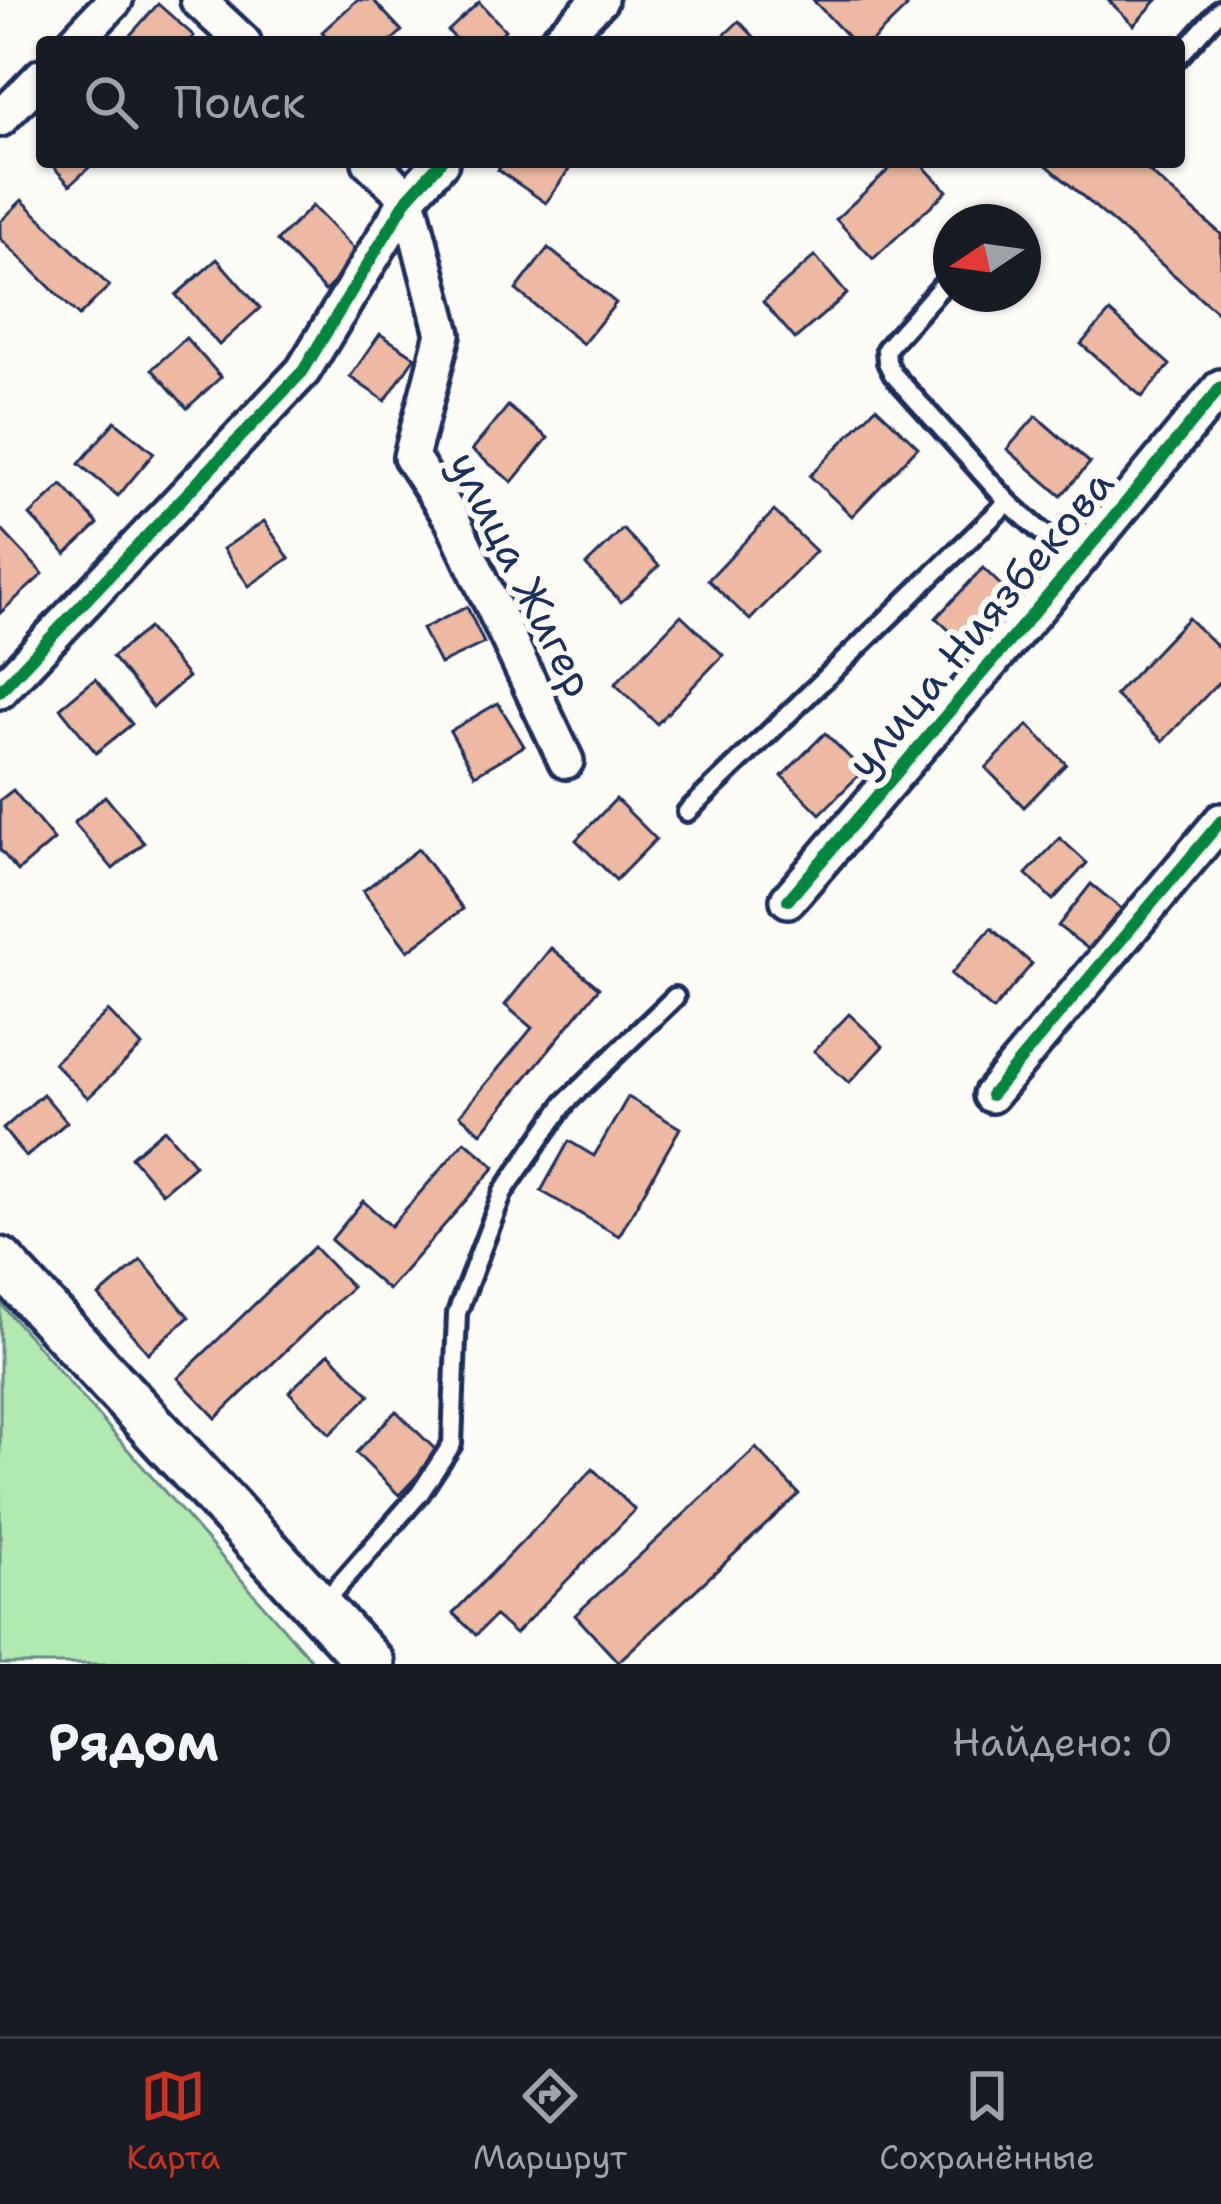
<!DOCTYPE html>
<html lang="ru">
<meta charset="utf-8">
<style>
:root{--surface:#171b24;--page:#242831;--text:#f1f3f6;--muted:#9ea1a6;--line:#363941;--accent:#c8321e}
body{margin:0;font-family:"Shantell Sans",sans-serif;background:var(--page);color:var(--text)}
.compass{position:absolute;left:933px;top:204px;width:108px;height:108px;border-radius:50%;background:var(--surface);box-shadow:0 3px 9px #0004;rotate:257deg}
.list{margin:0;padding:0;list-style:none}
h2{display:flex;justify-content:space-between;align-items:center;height:156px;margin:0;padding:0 48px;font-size:51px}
h2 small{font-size:39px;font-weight:400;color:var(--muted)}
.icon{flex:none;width:66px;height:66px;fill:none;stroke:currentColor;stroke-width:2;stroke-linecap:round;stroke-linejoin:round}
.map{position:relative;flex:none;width:1221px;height:1664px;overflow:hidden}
.search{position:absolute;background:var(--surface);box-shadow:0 3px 9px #0004;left:36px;right:36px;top:36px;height:132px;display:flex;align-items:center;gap:30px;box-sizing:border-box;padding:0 42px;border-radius:12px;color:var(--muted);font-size:45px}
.sheet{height:372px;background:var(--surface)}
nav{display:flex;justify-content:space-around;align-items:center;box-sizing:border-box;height:168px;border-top:3px solid var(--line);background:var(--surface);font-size:33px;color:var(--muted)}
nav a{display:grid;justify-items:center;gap:6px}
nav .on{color:var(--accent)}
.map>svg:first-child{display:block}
</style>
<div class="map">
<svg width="1221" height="1664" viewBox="0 0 1221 1664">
<rect width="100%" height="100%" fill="#fdfcf7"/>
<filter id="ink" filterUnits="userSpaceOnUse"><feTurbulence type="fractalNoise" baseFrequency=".00833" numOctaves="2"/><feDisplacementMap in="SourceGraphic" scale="24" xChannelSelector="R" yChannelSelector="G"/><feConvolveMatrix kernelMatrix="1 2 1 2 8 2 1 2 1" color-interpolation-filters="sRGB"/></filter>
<g filter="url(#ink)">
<!-- green -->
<path fill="#b1eaae" stroke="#668c86" stroke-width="3" d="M0,1303L315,1664H0Z"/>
<!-- building -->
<g fill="#edb9a0" stroke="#1b2f5e" stroke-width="3">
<path d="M357,0H373L402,31L390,42H332L322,32Z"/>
<path d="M813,0H901L907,7L871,42H853Z"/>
<path d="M1108,0H1157L1134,25Z"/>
<path d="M479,2L505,30L493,42H459L448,31Z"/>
<path d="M158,4L194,36L188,42H124Z"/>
<path d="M739,21L759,42H717Z"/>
<path d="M49,162H95L70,185Z"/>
<path d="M504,162H574L546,203L498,170Z"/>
<path d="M897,162H919L947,191L873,259L836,219Z"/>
<path d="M1043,162H1138L1221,234V309L1218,313Z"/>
<path d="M22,200L109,286L79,316L0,238V222Z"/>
<path d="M312,206L361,256L325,291L277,241Z"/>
<path d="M548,248L616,303L583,344L516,290Z"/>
<path d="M815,256L847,294L795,339L763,302Z"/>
<path d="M217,259L260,308L219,345L176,295Z"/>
<path d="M1110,312L1170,365L1142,397L1081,344Z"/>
<path d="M380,334L415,357L385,401L350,377Z"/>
<path d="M186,338L221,377L187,408L152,369Z"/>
<path d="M508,406L548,438L512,482L472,450Z"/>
<path d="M876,407L918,447L852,516L810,476Z"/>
<path d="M1036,416L1090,463L1061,496L1007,449Z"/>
<path d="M115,421L154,453L118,496L79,464Z"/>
<path d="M62,485L98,524L66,554L30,515Z"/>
<path d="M774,511L816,551L750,620L708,580Z"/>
<path d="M264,521L289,558L249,586L223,549Z"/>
<path d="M623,529L659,566L621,602L586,565Z"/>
<path d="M2,530L43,574L0,613V532Z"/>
<path d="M983,568L1013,597L966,646L936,618Z"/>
<path d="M467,607L484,643L440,664L422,629Z"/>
<path d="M681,615L723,655L657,724L615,684Z"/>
<path d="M1188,618L1221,650V680L1163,741L1115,695Z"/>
<path d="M148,628L188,677L153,707L112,657Z"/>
<path d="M95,679L132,724L96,753L60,708Z"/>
<path d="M498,703L524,746L475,775L450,731Z"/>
<path d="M1028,725L1066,764L1024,807L986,768Z"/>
<path d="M825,733L863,771L820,814L782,776Z"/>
<path d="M13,790L54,840L18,871L0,850V800Z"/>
<path d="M105,796L144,843L113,869L74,823Z"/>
<path d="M616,799L656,839L616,880L576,840Z"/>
<path d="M1060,838L1087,863L1053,900L1026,874Z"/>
<path d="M418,849L463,909L408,951L363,891Z"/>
<path d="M1091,884L1123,910L1091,951L1058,926Z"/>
<path d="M991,928L1032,964L993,1010L951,974Z"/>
<path d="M551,948L599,988L481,1133L460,1115L532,1028L505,1005Z"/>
<path d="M108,1011L142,1046L88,1098L54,1063Z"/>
<path d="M849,1014L883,1046L849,1083L814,1051Z"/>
<path d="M43,1094L67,1122L26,1157L3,1129Z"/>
<path d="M628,1097L680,1128L619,1236L541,1191L569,1141L594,1156Z"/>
<path d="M164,1129L195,1165L162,1193L131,1157Z"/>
<path d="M465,1141L495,1167L388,1290L331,1240L363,1201L391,1226Z"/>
<path d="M314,1247L352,1287L216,1418L178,1378Z"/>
<path d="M141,1260L189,1317L148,1353L99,1296Z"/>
<path d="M329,1353L370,1395L330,1434L289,1392Z"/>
<path d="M396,1411L439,1453L399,1495L356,1453Z"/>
<path d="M756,1448L799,1494L618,1662L575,1615Z"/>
<path d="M593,1469L635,1510L515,1634L495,1616L476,1635L453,1613Z"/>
</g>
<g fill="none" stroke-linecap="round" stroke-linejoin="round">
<defs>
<g id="lane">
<path d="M1179,56L1221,9"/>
<path d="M944,284L886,349L887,362L893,374L1008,502L1076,563"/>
<path d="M687,812L1008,502"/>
<path d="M320,1607L420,1493L452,1444L457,1313L503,1192L565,1103L675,997"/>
</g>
<g id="street">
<path d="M198,0L243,42"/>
<path d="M75,42L115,0"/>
<path d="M556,42L600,0"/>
<path d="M0,119L42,76"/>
<path d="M370,162L408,198L443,334L411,457L452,519L566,761"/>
<path d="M0,691L303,371L408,198L441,162"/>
<path d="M788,900L1076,563L1221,387"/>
<path d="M991,1095L1221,821"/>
</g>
<path id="secondary" d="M0,1261L371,1664"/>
</defs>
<!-- lane casing -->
<use href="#lane" stroke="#1b2f5e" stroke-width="26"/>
<!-- street casing -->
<use href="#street" stroke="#1b2f5e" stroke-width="42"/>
<!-- secondary casing -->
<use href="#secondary" stroke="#1b2f5e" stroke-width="54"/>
<!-- lane -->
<use href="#lane" stroke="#fdfcf7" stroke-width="16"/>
<!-- street -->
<use href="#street" stroke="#fdfcf7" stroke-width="33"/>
<!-- secondary -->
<use href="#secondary" stroke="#fdfcf7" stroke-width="45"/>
<defs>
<g id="cycleway">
<path d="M0,691L303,371L408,198L441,162"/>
<path d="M788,900L1076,563L1221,387"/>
<path d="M991,1095L1221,821"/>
</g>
</defs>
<!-- cycleway casing -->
<use href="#cycleway" stroke="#fdfcf7" stroke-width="20"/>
<!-- cycleway -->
<use href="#cycleway" stroke="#00873e" stroke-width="12"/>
</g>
</g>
<g text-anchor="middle" stroke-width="12" stroke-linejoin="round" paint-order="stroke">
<!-- street labels -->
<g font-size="42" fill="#1b2f5e" stroke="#fdfcf7">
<text transform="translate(522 574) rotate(63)" y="15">улица Жигер</text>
<text transform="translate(980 623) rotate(-50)" y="15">улица Ниязбекова</text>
</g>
</g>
</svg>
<svg class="compass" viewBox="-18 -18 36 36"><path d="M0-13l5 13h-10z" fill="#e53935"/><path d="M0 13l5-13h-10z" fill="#9ea1a6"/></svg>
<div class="search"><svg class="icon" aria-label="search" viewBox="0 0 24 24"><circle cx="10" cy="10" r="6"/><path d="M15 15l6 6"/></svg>Поиск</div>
</div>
<section class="sheet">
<h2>Рядом<small>Найдено: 0</small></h2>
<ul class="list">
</ul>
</section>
<nav>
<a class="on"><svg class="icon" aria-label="map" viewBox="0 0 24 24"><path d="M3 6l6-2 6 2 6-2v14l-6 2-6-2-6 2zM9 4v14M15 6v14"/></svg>Карта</a>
<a><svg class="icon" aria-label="directions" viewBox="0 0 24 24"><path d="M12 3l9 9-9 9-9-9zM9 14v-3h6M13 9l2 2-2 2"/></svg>Маршрут</a>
<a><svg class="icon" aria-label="saved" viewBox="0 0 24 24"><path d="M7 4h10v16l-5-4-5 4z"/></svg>Сохранённые</a>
</nav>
